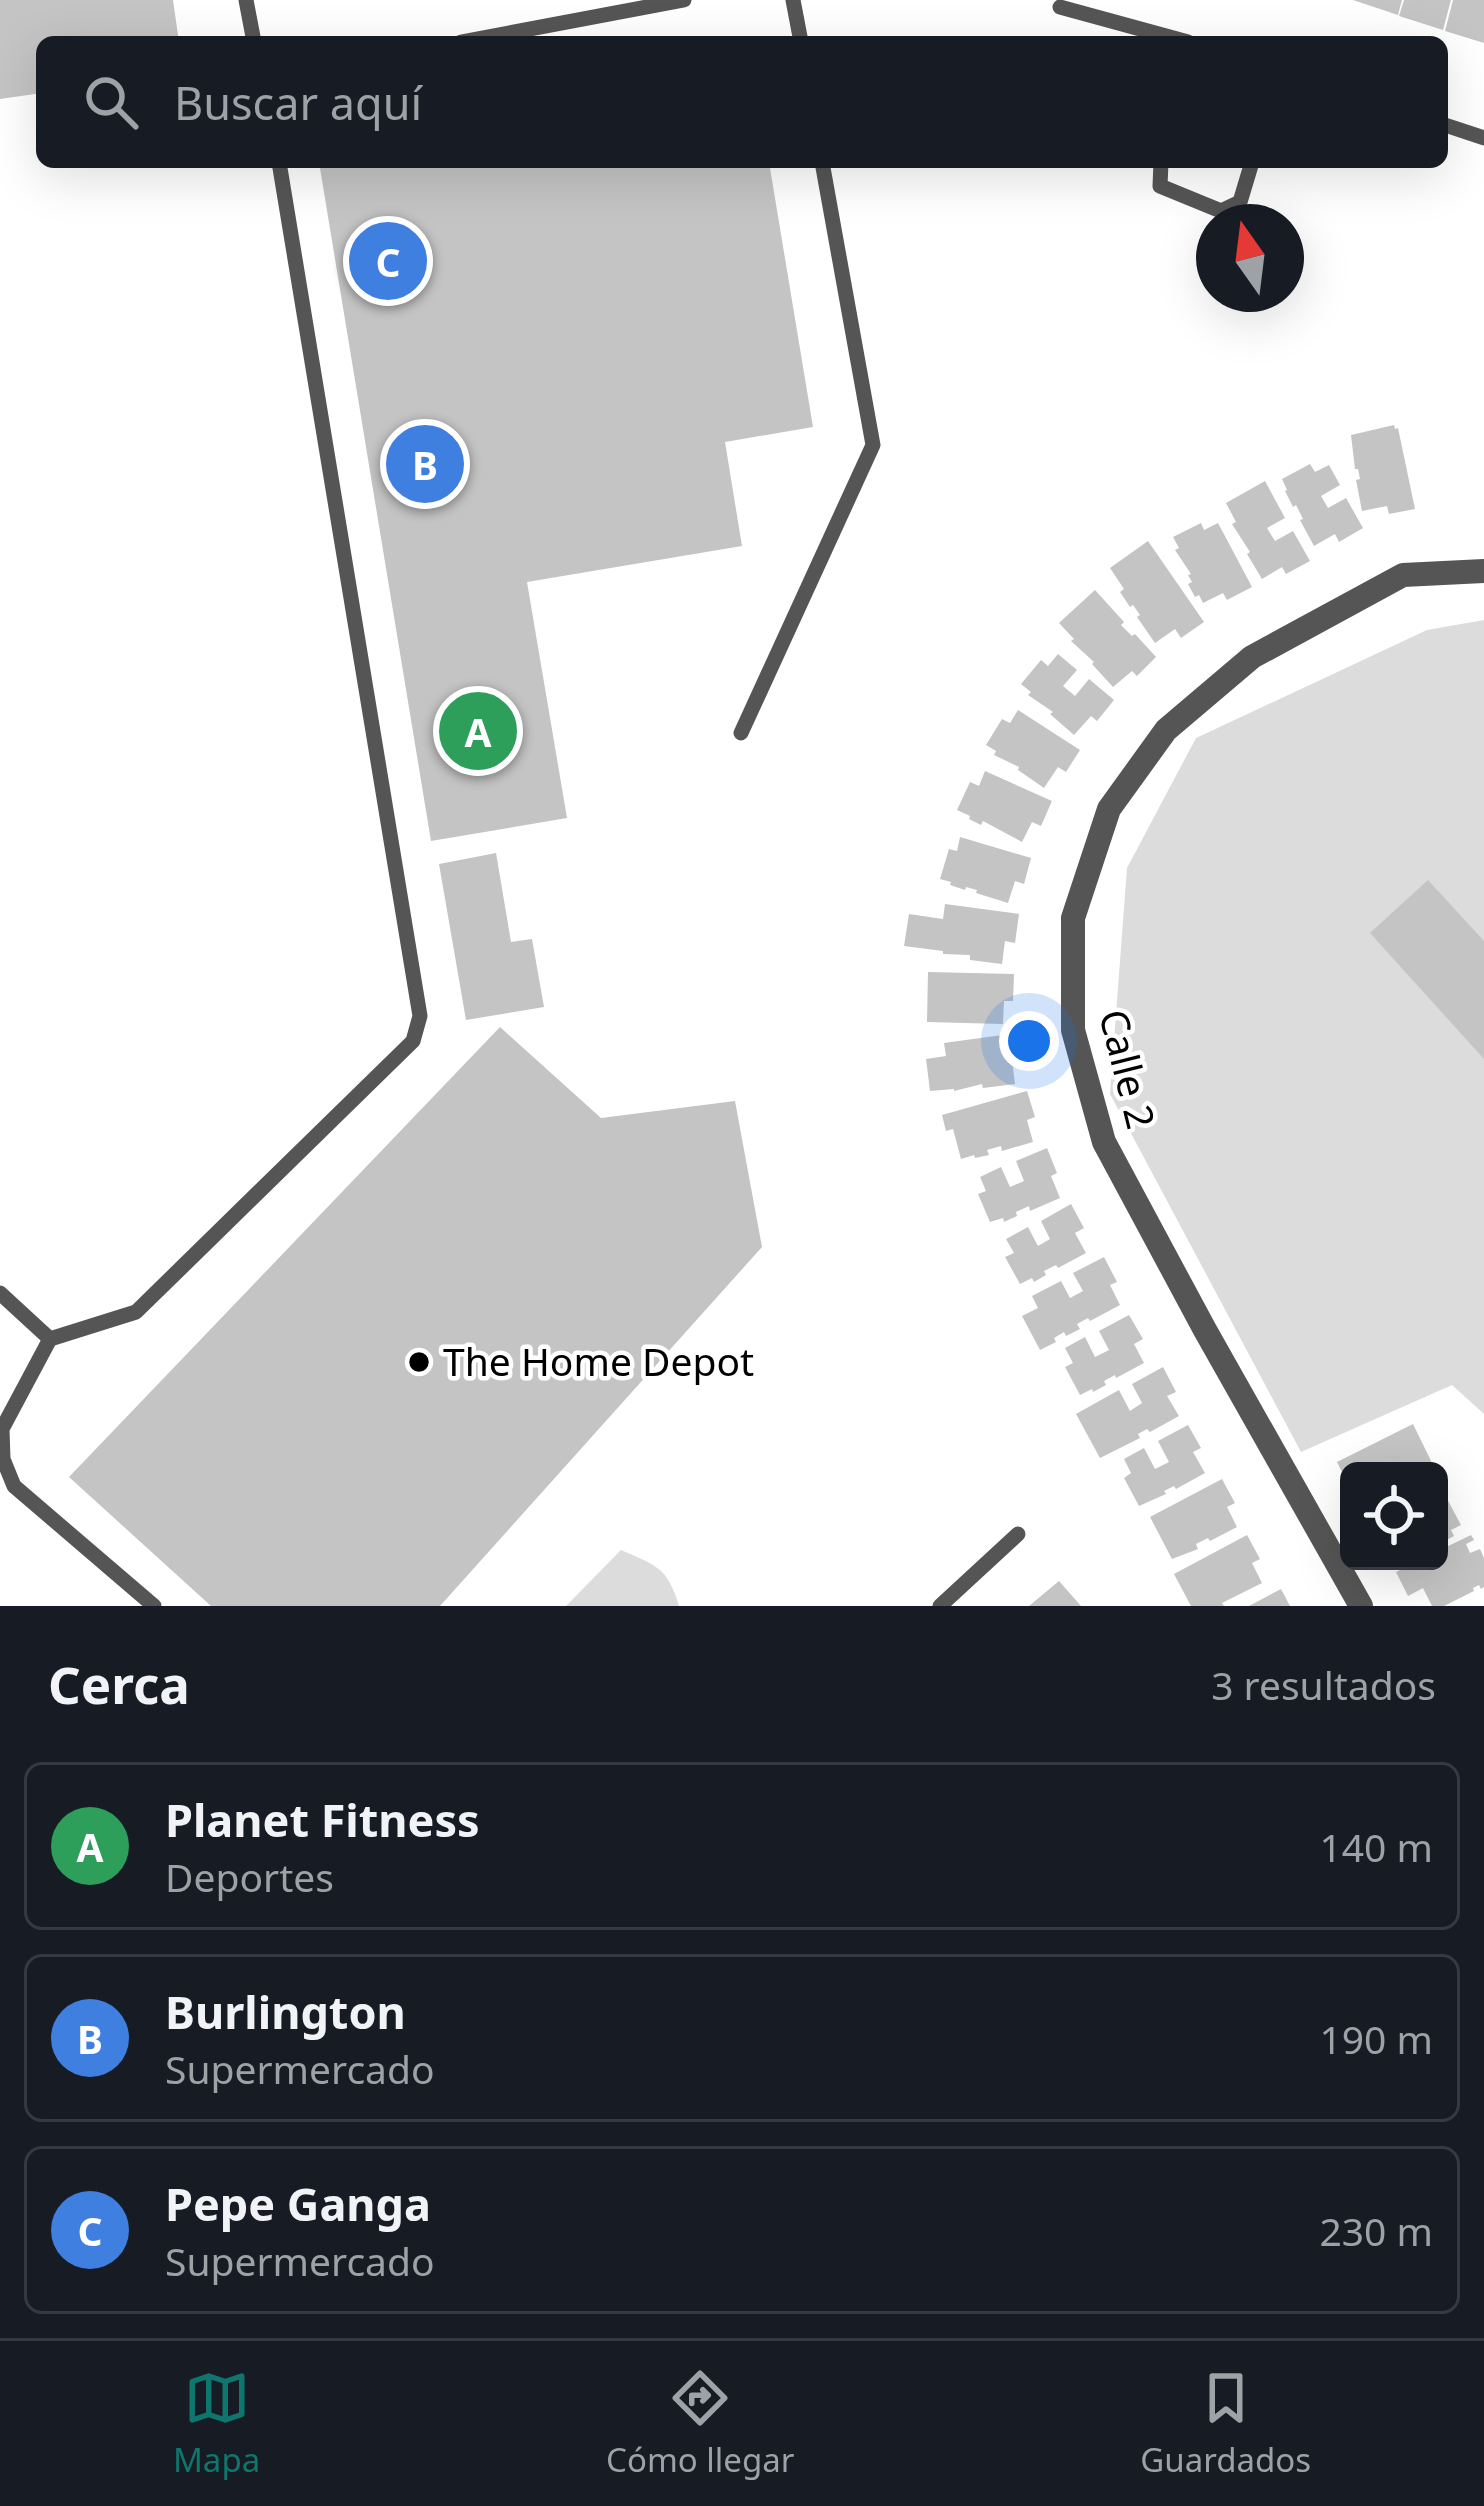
<!DOCTYPE html>
<html lang="es">
<meta charset="utf-8">
<style>
:root{--surface:#171b24;--page:#242831;--text:#f1f3f6;--muted:#9ea1a6;--line:#363941;--accent:#0f766e}
body{margin:0;font-family:"Noto Sans",sans-serif;background:var(--page);color:var(--text)}
.controls{position:absolute;right:36px;bottom:36px;display:grid;overflow:hidden;border-radius:18px;box-shadow:0 12px 48px #0002}
.controls button{width:108px;height:108px;display:grid;place-items:center;padding:0;border:0;border-bottom:3px solid var(--line);background:var(--surface);color:var(--text);font:60px sans-serif}
.compass{position:absolute;left:1196px;top:204px;width:108px;height:108px;border-radius:50%;background:var(--surface);box-shadow:0 12px 48px #0002;rotate:346deg}
.you{position:absolute;left:1029px;top:1041px;width:42px;height:42px;margin:-30px;border:9px solid #fff;border-radius:50%;background:#1a73e8;box-shadow:0 0 0 18px #1a73e833}
.badge{display:grid;place-items:center;width:78px;height:78px;border-radius:50%;background:var(--accent);color:#fff;font-size:39px;font-weight:700}
.pin{position:absolute;translate:-50% -50%;border:6px solid #fff;box-shadow:0 3px 12px #0006}
.list{margin:0;padding:0;list-style:none}
h2{display:flex;justify-content:space-between;align-items:center;height:156px;margin:0;padding:0 48px;font-size:51px}
h2 small{font-size:39px;font-weight:400;color:var(--muted)}
.list li{display:grid;grid-template-columns:78px 1fr auto;gap:36px;align-items:center;box-sizing:border-box;height:168px;margin:0 24px 24px;padding:0 24px;border:3px solid var(--line);border-radius:18px}
.list b{display:block;font-size:45px;white-space:nowrap}
.list p{margin:0;font-size:39px;white-space:nowrap;color:var(--muted)}
.list em{font-size:39px;font-style:normal;color:var(--muted)}
.icon{flex:none;width:66px;height:66px;fill:none;stroke:currentColor;stroke-width:2;stroke-linecap:round;stroke-linejoin:round}
.map{position:relative;flex:none;width:1484px;height:1606px;overflow:hidden}
.search{position:absolute;background:var(--surface);box-shadow:0 12px 48px #0002;left:36px;right:36px;top:36px;height:132px;display:flex;align-items:center;gap:30px;box-sizing:border-box;padding:0 42px;border-radius:18px;color:var(--muted);font-size:45px}
.sheet{height:732px;background:var(--surface)}
nav{display:flex;justify-content:space-around;align-items:center;box-sizing:border-box;height:168px;border-top:3px solid var(--line);background:var(--surface);font-size:33px;color:var(--muted)}
nav a{display:grid;justify-items:center;gap:6px}
nav .on{color:var(--accent)}
.map>svg:first-child{display:block}
</style>
<div class="map">
<svg width="1484" height="1606" viewBox="0 0 1484 1606">
<rect width="100%" height="100%" fill="#fff"/>
<!-- green -->
<g fill="#dcdcdc">
<path d="M1484,620V1414L1452,1385L1301,1452L1110,1094L1127,868L1196,738L1427,630Z"/>
<path d="M621,1550C655,1565 668,1567 679,1606H566Z"/>
</g>
<!-- building -->
<g fill="#c4c4c4">
<path d="M0,0H173L179,42H42V93L0,99Z"/>
<path d="M1353,0H1402L1398,15Z"/>
<path d="M1404,0H1451L1443,30L1399,16Z"/>
<path d="M1453,0H1484V43L1445,31Z"/>
<path d="M319,162H769L813,427L725,442L742,546L527,582L567,818L431,841Z"/>
<path d="M1394,425L1395,429L1398,428L1415,509L1389,514L1387,506L1362,511L1356,480L1360,479L1358,469H1355L1351,435Z"/>
<path d="M1310,464L1315,472L1329,465L1340,485L1321,496L1328,508L1346,498L1363,528L1339,542L1335,534L1314,546L1300,520L1303,519L1296,505L1293,507L1285,491L1287,490L1282,479Z"/>
<path d="M1265,481L1285,518L1267,528L1275,541L1293,531L1310,561L1286,574L1282,567L1262,579L1247,554L1250,552L1232,524L1236,522L1226,503Z"/>
<path d="M1201,523L1204,530L1218,523L1252,587L1227,600L1223,593L1203,603L1199,595L1195,597L1188,584L1192,582L1188,575L1191,574L1175,550L1179,548L1173,537Z"/>
<path d="M1148,541L1204,622L1181,638L1175,629L1155,643L1137,617L1140,615L1133,605L1130,607L1120,592L1124,589L1110,568Z"/>
<path d="M1095,590L1124,622L1121,625L1132,636L1135,634L1156,657L1137,676L1132,671L1113,687L1092,664L1094,662L1071,641L1074,639L1059,623Z"/>
<path d="M1058,654L1077,670L1063,686L1075,696L1089,679L1114,700L1097,721L1091,716L1074,735L1050,714L1053,712L1028,695L1031,692L1021,684L1041,660L1048,666Z"/>
<path d="M1018,710L1080,750L1066,772L1058,767L1044,788L1018,770L1019,767L994,755L996,751L986,745L1002,719L1010,723Z"/>
<path d="M985,771L1052,801L1041,826L1032,822L1022,842L983,821L981,825L969,819L970,816L957,810L970,782L979,786Z"/>
<path d="M960,837L1031,858L1024,884L1015,881L1008,903L976,893L977,890L966,887L965,890L950,885L951,882L940,879L949,849L957,851Z"/>
<path d="M496,853L511,942L532,939L544,1007L466,1020L439,864Z"/>
<path d="M1428,880L1484,941V1059L1370,933Z"/>
<path d="M945,904L1019,914L1015,943L1005,941L1002,964L970,960V955L943,954V951L904,946L909,914L943,919Z"/>
<path d="M928,972L1014,974L1013,1001H1004L1003,1024L927,1022Z"/>
<path d="M500,1027L601,1118L735,1101L762,1247L440,1606H211L69,1477Z"/>
<path d="M1017,1033L1020,1059L1012,1060L1015,1084L983,1088L982,1084L954,1091V1089L930,1091L926,1059L946,1056L944,1043Z"/>
<path d="M1027,1091L1035,1117L1027,1120L1033,1142L1002,1151L1001,1146L987,1150L989,1155L975,1158L974,1155L961,1159L953,1129L946,1131L942,1115Z"/>
<path d="M1047,1148L1057,1173L1051,1176L1060,1198L1030,1211L1029,1206L1016,1212L1017,1216L1004,1222L1003,1218L990,1222L978,1194L986,1191L980,1177L1001,1167L1010,1187L1024,1181L1016,1161Z"/>
<path d="M1071,1204L1084,1228L1075,1233L1086,1253L1058,1268L1056,1265L1044,1271L1046,1275L1034,1282L1032,1278L1020,1284L1005,1257L1014,1253L1006,1239L1028,1227L1038,1246L1050,1239L1041,1221Z"/>
<path d="M1104,1257L1117,1282L1110,1285L1120,1305L1090,1321L1088,1318L1077,1324L1080,1329L1066,1336L1064,1332L1054,1338L1056,1342L1040,1350L1022,1316L1038,1308L1032,1296L1061,1281L1070,1298L1083,1291L1073,1273Z"/>
<path d="M1129,1315L1143,1339L1134,1344L1144,1363L1116,1378L1115,1375L1104,1381L1106,1385L1093,1392L1092,1389L1080,1395L1065,1367L1073,1363L1065,1348L1085,1337L1095,1357L1109,1350L1099,1331Z"/>
<path d="M1163,1367L1176,1392L1167,1396L1179,1416L1150,1432L1147,1429L1138,1434L1140,1438L1100,1458L1076,1414L1119,1390L1130,1411L1142,1403L1132,1384Z"/>
<path d="M1413,1424L1434,1467L1425,1471H1349V1486L1337,1462Z"/>
<path d="M1188,1425L1201,1448L1193,1452L1205,1473L1176,1489L1174,1486L1164,1491L1166,1494L1139,1506L1124,1478L1131,1473L1124,1459L1144,1448L1155,1469L1169,1462L1158,1441Z"/>
<path d="M1222,1479L1235,1503L1227,1507L1237,1527L1210,1541L1208,1538L1196,1544L1198,1549L1172,1559L1150,1517Z"/>
<path d="M1439,1484L1461,1525L1451,1530L1454,1536L1441,1543Z"/>
<path d="M1247,1535L1260,1559L1252,1563L1262,1583L1222,1603L1224,1606H1191L1174,1574Z"/>
<path d="M1471,1535L1474,1540L1466,1544L1470,1553L1480,1549L1484,1558V1587L1481,1589L1479,1585L1473,1588L1474,1591L1444,1606H1432L1423,1588L1408,1596L1396,1572L1419,1561H1430L1434,1567L1445,1562L1440,1550Z"/>
<path d="M1059,1581L1081,1606H1029Z"/>
<path d="M1281,1589L1290,1606H1249Z"/>
</g>
<g fill="none" stroke-linecap="round" stroke-linejoin="round">
<!-- service -->
<g stroke="#555" stroke-width="15">
<path d="M246,0L254,42"/>
<path d="M793,0L801,42"/>
<path d="M1060,7L1188,42"/>
<path d="M461,42L684,0"/>
<path d="M1442,124L1484,138"/>
<path d="M1161,162L1160,186L1221,211L1240,202L1252,162"/>
<path d="M741,733L873,445L822,162"/>
<path d="M0,1293L50,1339"/>
<path d="M154,1606L14,1486L3,1459L2,1429L50,1339L136,1312L413,1041L420,1016L279,162"/>
<path d="M940,1606L1018,1534"/>
</g>
<!-- minor -->
<path stroke="#555" stroke-width="24" d="M1361,1606L1205,1330L1104,1142L1073,1030V918L1109,809L1166,730L1252,657L1403,575L1484,571"/>
</g>
<!-- markers -->
<circle fill="#000" stroke="#fff" stroke-width="4.5" cx="419" cy="1362" r="12"/>
<g text-anchor="middle" stroke-width="9" stroke-linejoin="round" paint-order="stroke">
<!-- street labels -->
<g font-size="39" fill="#000" stroke="#fff">
<text transform="translate(1127 1069) rotate(76)" y="14">Calle 2</text>
</g>
<!-- poi labels -->
<g font-size="39" fill="#000" stroke="#fff" text-anchor="start">
<text x="443" y="1376">The Home Depot</text>
</g>
</g>
</svg>
<div class="controls">
<button><svg class="icon" aria-label="locate" viewBox="0 0 24 24"><circle cx="12" cy="12" r="6"/><path d="M12 2v4M12 18v4M2 12h4M18 12h4"/></svg></button>
</div>
<svg class="compass" viewBox="-18 -18 36 36"><path d="M0-13l5 13h-10z" fill="#e53935"/><path d="M0 13l5-13h-10z" fill="#9ea1a6"/></svg>
<div class="you"></div>
<div class="pin badge" style="left:478px;top:731px;background:#2e9e5b">A</div>
<div class="pin badge" style="left:425px;top:464px;background:#3f7fe0">B</div>
<div class="pin badge" style="left:388px;top:261px;background:#3f7fe0">C</div>
<div class="search"><svg class="icon" aria-label="search" viewBox="0 0 24 24"><circle cx="10" cy="10" r="6"/><path d="M15 15l6 6"/></svg>Buscar aquí</div>
</div>
<section class="sheet">
<h2>Cerca<small>3 resultados</small></h2>
<ul class="list">
<li><span class="badge" style="background:#2e9e5b">A</span><div><b>Planet Fitness</b><p>Deportes</p></div><em>140 m</em></li>
<li><span class="badge" style="background:#3f7fe0">B</span><div><b>Burlington</b><p>Supermercado</p></div><em>190 m</em></li>
<li><span class="badge" style="background:#3f7fe0">C</span><div><b>Pepe Ganga</b><p>Supermercado</p></div><em>230 m</em></li>
</ul>
</section>
<nav>
<a class="on"><svg class="icon" aria-label="map" viewBox="0 0 24 24"><path d="M3 6l6-2 6 2 6-2v14l-6 2-6-2-6 2zM9 4v14M15 6v14"/></svg>Mapa</a>
<a><svg class="icon" aria-label="directions" viewBox="0 0 24 24"><path d="M12 3l9 9-9 9-9-9zM9 14v-3h6M13 9l2 2-2 2"/></svg>Cómo llegar</a>
<a><svg class="icon" aria-label="saved" viewBox="0 0 24 24"><path d="M7 4h10v16l-5-4-5 4z"/></svg>Guardados</a>
</nav>
